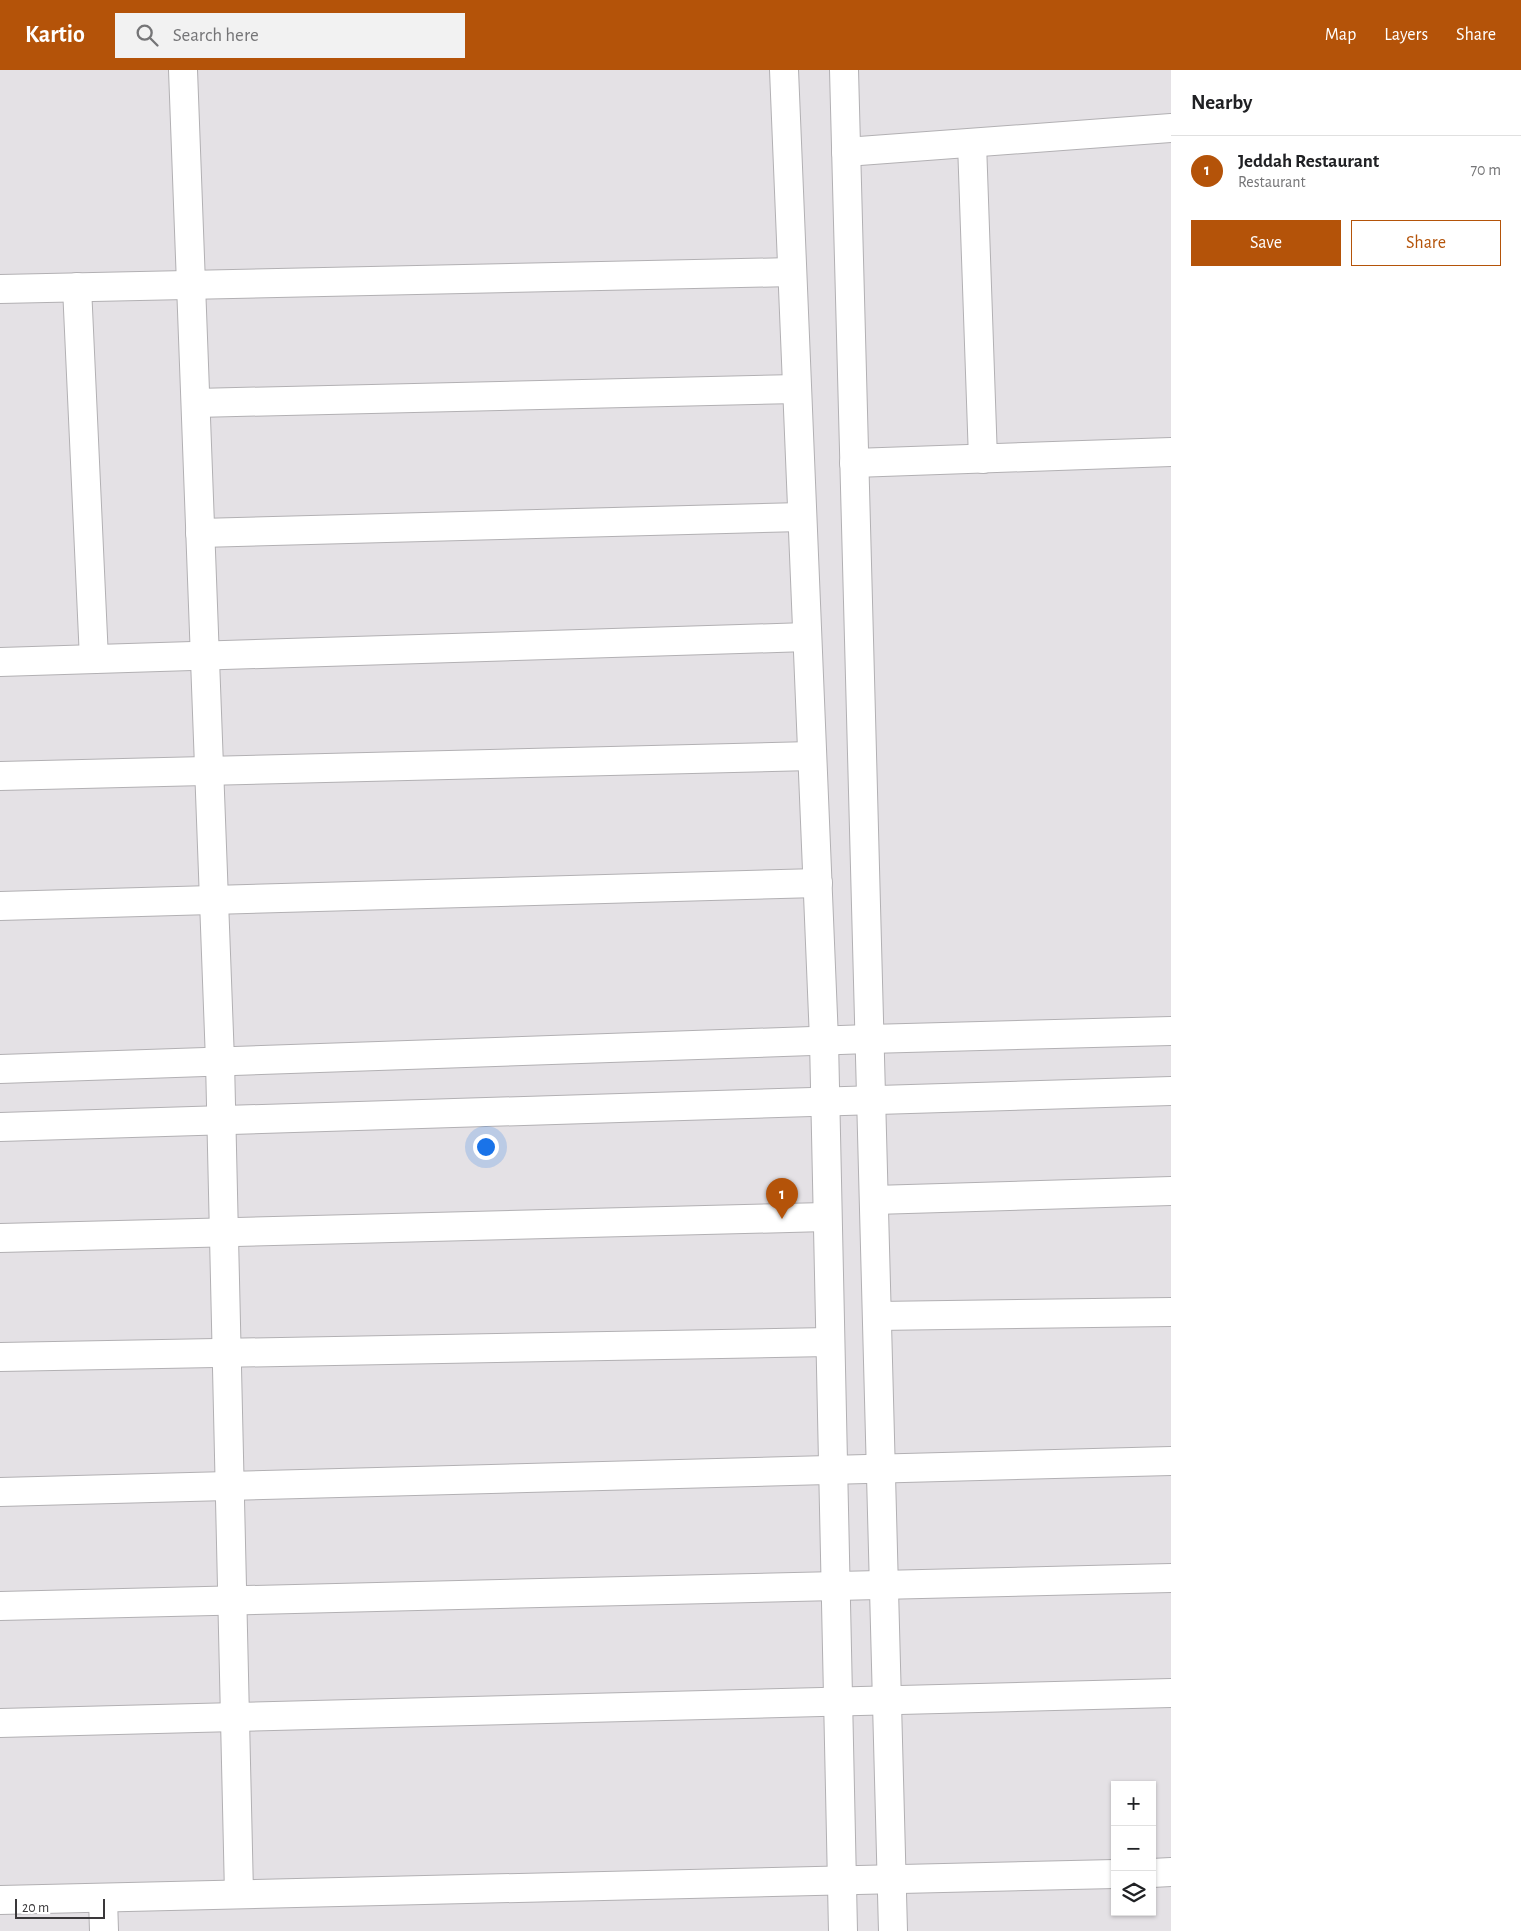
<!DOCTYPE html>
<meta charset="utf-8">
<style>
:root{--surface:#fff;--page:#f2f2f2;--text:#202124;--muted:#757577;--line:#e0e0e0;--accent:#b45309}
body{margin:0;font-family:"Alegreya Sans",sans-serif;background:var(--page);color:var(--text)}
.controls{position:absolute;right:15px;bottom:15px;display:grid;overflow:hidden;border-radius:0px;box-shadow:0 1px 4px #0004}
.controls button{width:45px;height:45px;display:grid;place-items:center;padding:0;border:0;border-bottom:1px solid var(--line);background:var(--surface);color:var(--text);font:25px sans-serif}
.scale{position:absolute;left:15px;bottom:12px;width:90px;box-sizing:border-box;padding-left:5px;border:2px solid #3a383a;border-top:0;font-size:14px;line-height:18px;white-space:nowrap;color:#3a383a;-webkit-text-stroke:4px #fff;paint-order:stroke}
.you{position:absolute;left:485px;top:1076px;width:18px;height:18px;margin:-12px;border:4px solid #fff;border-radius:50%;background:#1a73e8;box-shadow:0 0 0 8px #1a73e833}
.badge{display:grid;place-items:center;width:32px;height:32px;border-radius:50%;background:var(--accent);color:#fff;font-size:16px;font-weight:700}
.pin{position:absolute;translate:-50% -41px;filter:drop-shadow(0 1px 2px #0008)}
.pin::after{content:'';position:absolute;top:26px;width:18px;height:15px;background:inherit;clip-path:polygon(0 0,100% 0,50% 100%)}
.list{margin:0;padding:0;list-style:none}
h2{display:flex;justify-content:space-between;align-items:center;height:65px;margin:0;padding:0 20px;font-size:21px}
h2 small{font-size:16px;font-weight:400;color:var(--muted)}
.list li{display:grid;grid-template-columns:32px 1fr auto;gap:15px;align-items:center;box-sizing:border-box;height:70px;padding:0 20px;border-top:1px solid var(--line)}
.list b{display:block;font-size:19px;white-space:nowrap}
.list p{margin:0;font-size:16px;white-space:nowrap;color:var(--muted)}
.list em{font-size:16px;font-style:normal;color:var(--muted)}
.actions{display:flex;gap:10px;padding:15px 20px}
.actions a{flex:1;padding:11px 0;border:1px solid var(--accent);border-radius:0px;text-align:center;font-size:18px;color:var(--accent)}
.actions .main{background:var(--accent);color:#fff}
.icon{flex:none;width:28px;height:28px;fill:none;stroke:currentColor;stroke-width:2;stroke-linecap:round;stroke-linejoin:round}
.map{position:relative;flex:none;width:1171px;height:1861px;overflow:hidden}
header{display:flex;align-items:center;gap:30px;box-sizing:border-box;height:70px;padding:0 25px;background:var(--accent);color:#fff}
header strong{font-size:24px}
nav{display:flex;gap:28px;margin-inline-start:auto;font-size:18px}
.search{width:350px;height:45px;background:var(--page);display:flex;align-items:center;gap:12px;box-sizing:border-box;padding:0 18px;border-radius:0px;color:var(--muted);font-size:19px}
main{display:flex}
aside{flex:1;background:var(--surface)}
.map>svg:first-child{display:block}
</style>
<header>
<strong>Kartio</strong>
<div class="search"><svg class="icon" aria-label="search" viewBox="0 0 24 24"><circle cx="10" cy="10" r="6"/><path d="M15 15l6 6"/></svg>Search here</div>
<nav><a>Map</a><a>Layers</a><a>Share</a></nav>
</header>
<main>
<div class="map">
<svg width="1171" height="1861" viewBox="0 0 1171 1861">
<rect width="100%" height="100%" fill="#e4e1e5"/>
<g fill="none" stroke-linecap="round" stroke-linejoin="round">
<defs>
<g id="minor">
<path d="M183,0L220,991L239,1824"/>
<path d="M784,0L824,970L843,1861"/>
<path d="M844,0L893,1861"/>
<path d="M972,73L983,389"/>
<path d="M846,82L1171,58"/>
<path d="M77,217L94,589"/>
<path d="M0,219L792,202"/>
<path d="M196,333L797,319"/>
<path d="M854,393L1171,382"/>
<path d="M200,463L802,447"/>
<path d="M0,592L807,567"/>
<path d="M0,706L812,686"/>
<path d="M0,836L818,813"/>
<path d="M0,999L869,969L1171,961"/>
<path d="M0,1057L1171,1021"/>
<path d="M874,1130L1171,1121"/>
<path d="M0,1168L826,1147"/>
<path d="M877,1246L1171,1242"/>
<path d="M0,1287L829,1272"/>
<path d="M0,1422L1171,1391"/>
<path d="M0,1536L1171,1508"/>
<path d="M0,1653L1171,1623"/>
<path d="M1152,1803L1171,1802"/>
<path d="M103,1828L104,1861"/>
<path d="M0,1830L1115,1804"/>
</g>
</defs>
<!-- minor casing -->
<use href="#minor" stroke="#b2b0b3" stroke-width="30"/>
<!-- minor -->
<use href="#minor" stroke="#fff" stroke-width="28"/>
</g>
</svg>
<div class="controls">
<button>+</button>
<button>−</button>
<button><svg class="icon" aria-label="layers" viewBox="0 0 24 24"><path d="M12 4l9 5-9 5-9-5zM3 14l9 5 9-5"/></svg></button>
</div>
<div class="scale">20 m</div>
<div class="you"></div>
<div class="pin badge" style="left:782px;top:1149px">1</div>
</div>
<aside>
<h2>Nearby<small></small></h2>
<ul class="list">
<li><span class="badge">1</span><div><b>Jeddah Restaurant</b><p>Restaurant</p></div><em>70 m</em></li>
</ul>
<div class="actions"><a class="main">Save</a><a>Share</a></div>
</aside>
</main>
